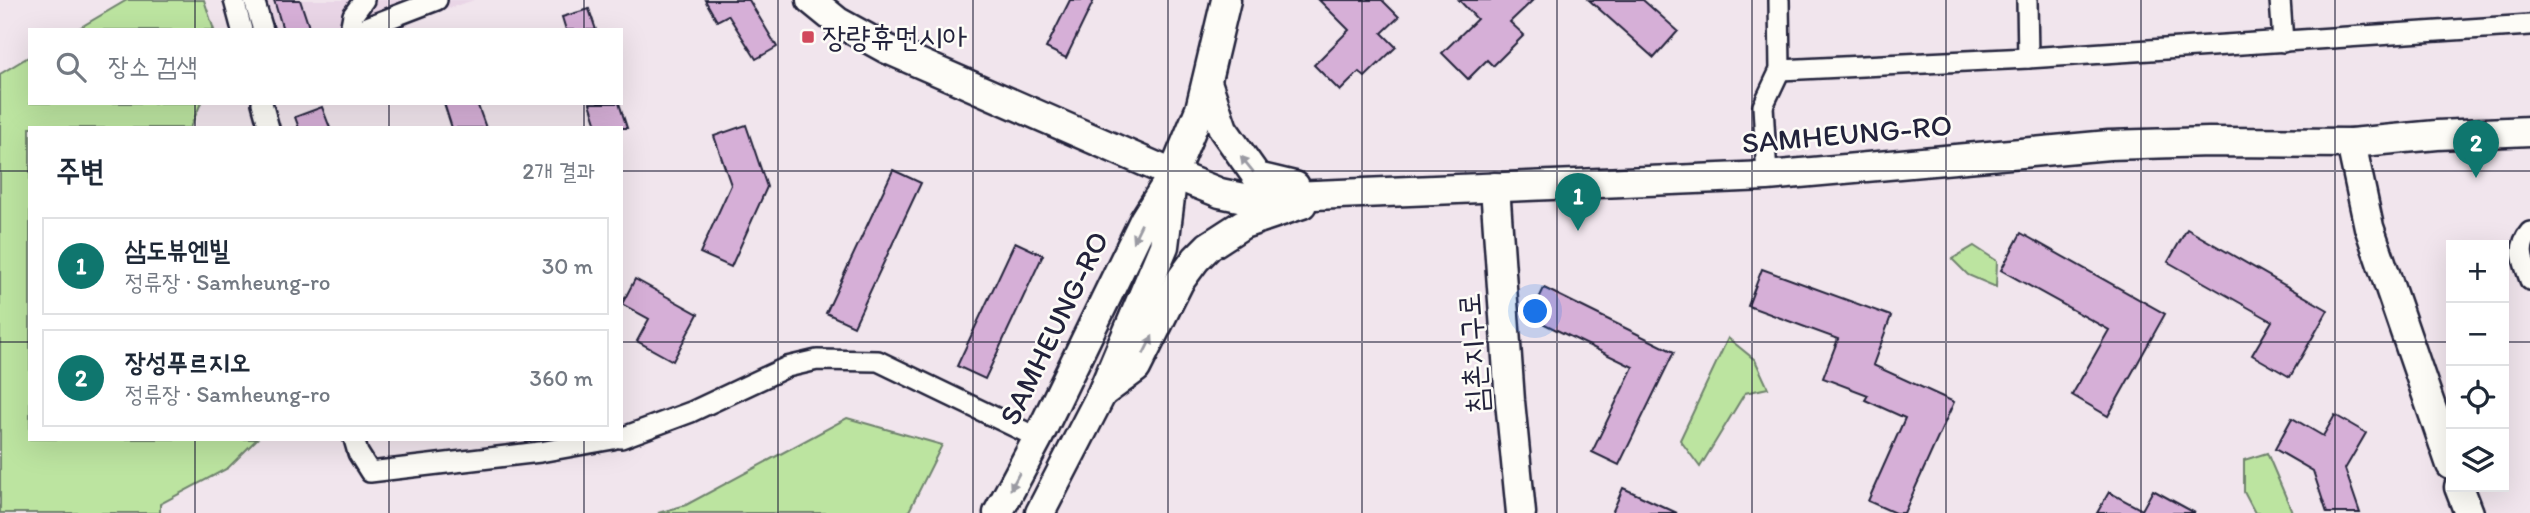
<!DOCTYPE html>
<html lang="ko">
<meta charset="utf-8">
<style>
:root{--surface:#fff;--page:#f2f2f3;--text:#1f2937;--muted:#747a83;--line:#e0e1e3;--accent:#0f766e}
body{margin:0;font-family:Itim,"Poor Story",sans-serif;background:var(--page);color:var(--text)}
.controls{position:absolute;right:21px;bottom:21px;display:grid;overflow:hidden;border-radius:0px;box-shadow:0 7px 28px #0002}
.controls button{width:63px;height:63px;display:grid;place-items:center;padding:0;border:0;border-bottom:2px solid var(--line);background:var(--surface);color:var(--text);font:35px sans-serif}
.you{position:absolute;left:1536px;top:312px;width:24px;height:24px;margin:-18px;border:5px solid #fff;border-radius:50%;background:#1a73e8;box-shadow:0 0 0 10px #1a73e833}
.badge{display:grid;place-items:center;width:46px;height:46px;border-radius:50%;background:var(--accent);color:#fff;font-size:23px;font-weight:700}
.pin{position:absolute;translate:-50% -58px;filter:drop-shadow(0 2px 4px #0008)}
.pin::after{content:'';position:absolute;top:37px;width:24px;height:21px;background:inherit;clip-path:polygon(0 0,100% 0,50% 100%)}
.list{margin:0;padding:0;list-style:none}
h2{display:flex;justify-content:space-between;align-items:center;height:91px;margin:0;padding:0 28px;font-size:30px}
h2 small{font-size:23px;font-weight:400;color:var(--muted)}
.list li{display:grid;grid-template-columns:46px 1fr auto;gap:21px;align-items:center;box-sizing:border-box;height:98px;margin:0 14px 14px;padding:0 14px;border:2px solid var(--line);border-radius:0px}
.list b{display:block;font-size:26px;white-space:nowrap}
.list p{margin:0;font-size:23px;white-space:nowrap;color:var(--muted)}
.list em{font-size:23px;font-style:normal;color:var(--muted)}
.icon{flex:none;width:38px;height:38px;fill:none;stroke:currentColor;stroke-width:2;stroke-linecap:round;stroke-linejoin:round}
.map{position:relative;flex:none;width:2530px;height:513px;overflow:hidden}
.search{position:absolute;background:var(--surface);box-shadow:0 7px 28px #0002;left:28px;top:28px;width:595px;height:77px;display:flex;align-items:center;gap:18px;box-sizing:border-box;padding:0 24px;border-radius:0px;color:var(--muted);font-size:26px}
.panel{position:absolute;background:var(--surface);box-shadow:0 7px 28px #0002;left:28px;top:126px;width:595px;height:315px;border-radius:0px}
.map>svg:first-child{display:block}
</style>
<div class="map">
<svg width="2530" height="513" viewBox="0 0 2530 513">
<rect width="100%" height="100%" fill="#f1e5ed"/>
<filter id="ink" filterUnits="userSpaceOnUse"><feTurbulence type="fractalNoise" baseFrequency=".0143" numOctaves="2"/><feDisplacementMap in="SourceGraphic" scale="14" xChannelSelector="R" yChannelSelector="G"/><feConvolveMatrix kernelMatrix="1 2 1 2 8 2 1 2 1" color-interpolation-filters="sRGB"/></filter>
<g filter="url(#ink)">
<!-- built -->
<path fill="#e9d5e6" d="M247,0H474L382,30H255Z"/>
<!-- green -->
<g fill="#bce4a0" stroke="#6f836e" stroke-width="2">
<path d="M127,0H204L214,30H76Z"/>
<path d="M30,56V103H201L190,128H30V439H257L228,468L160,504V513H0V74Z"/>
<path d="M1974,246L1997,261L1996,287L1968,275L1952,259Z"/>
<path d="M1728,338L1755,360L1768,388L1745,393L1700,467L1680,440Z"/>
<path d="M847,418L942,445L908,513H658L686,505Z"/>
<path d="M2267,453L2291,509L2292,513H2255L2244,492V460Z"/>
</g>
<!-- building -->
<g fill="#d6afd7" stroke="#22223b" stroke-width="2">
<path d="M274,0H300L310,30H283Z"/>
<path d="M705,0H749L777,47L756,59L728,15L717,21Z"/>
<path d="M1070,0H1094L1066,58L1046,48Z"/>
<path d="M1319,0H1382L1399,17L1382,33L1396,47L1365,77L1359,72L1340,91L1314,65L1349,30Z"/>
<path d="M1459,0H1533L1510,22L1524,35L1493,66L1487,60L1468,79L1442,53L1477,19Z"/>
<path d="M1589,0H1643L1678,31L1654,58Z"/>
<path d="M589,9L596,30H566L562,17Z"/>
<path d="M444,103H477L486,128H452Z"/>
<path d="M590,103H619L627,128H598Z"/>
<path d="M322,107L330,128H299L295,117Z"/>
<path d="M746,125L767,187L731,267L700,253L731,185L714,136Z"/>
<path d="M893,170L921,183L854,326L826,313Z"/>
<path d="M2187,229L2328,310L2290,377L2252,355L2272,321L2168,262Z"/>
<path d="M2021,233L2165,314L2108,416L2072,395L2109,330L2001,270Z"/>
<path d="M1015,242L1043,255L985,379L957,366Z"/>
<path d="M1762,269L1891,316L1873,365L1954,402L1904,513H1895L1868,501L1905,418L1865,400L1868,395L1823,378L1838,339L1748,306Z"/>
<path d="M635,279L698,314L673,361L637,341L649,319L622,304Z"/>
<path d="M1544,288L1674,352L1619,465L1592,452L1633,367L1530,317Z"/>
<path d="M2335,415L2366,433L2345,469L2360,513H2327L2313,471L2275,449L2292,418L2323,436Z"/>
<path d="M1623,488L1677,513H1612Z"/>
<path d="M2153,490L2195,513H2097L2109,492L2142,510Z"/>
</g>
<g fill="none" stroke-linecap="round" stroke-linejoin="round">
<defs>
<g id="street">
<path d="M234,0L242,30"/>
<path d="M254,0L263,30"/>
<path d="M2027,0L2028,58"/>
<path d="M2280,0L2283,42"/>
<path d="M350,30L353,15L364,0"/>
<path d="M359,30L437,0"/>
<path d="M1780,70L2028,58L2530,25"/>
<path d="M262,103L269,128"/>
<path d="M1767,176L1763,106L1780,70L1779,0"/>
<path d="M2530,232C2516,248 2524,263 2530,280"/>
<path d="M621,438L691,412L787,367L817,360L878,361L1038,438"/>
<path d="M354,439L358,453L370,472L540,452L613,439"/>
</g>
<g id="secondary">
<path d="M811,0L838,22L887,49L1173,174L1220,193L1244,198L1767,176L2109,145L2209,142L2351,143L2437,135L2530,131"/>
<path d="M1207,82L1223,129L1257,177L1295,186"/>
<path d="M2351,143L2369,227L2451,465"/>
<path d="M1495,187L1510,401L1521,513"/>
<path d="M1105,391L1136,368L1179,282L1196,259L1209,246L1243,224L1302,204"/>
<path d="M2459,487L2469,513"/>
<path d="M998,513L1038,438L1144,220L1173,174L1200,109L1226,0"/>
<path d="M1040,513L1102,393L1164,246L1172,181"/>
</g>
</defs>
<!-- street casing -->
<use href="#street" stroke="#22223b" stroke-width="24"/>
<!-- secondary casing -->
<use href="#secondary" stroke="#22223b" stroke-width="33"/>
<!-- street -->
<use href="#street" stroke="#fdfcf7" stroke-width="19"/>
<!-- secondary -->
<use href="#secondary" stroke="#fdfcf7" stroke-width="28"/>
</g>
<!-- one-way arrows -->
<defs><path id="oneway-solid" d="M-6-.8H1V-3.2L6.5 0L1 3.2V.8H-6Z" transform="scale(1.75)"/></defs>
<g fill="#9a9aa2">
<use href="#oneway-solid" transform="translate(1247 164) rotate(-129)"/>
<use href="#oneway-solid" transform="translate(1137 233) rotate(116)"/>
<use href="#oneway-solid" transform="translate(1148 345) rotate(-63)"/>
<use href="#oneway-solid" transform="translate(1015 481) rotate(118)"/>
</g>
</g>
<!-- grid -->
<path fill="none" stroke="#22223b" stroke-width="2" stroke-opacity="0.55" d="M195,0V30M389,0V30M584,0V30M778,0V513M973,0V513M1168,0V513M1362,0V513M1557,0V513M1752,0V513M1946,0V513M2141,0V513M2335,0V513M195,103V128M389,103V128M584,103V128M0,171H30M621,171H2530M0,342H30M621,342H2451M2504,342H2530M195,439V513M389,439V513M584,439V513"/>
<!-- markers -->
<rect fill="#d1495b" stroke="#fdfcf7" stroke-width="2.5" x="801" y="30" width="14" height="14" rx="3.5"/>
<g text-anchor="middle" stroke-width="5" stroke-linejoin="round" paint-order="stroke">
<!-- poi labels -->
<g font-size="30" fill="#22223b" stroke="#fdfcf7" text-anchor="start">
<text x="822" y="47">장량휴먼시아</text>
</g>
<!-- street labels -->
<g font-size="30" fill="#22223b" stroke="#fdfcf7">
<text transform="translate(1847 134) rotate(-5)" y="10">SAMHEUNG-RO</text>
<text transform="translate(1054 328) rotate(-64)" y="10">SAMHEUNG-RO</text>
<text transform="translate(1473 353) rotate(-94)" y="10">침촌지구로</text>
</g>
</g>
</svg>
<div class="controls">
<button>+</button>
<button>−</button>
<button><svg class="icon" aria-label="locate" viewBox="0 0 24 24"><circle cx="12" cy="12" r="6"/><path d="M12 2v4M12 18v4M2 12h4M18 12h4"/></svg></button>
<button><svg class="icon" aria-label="layers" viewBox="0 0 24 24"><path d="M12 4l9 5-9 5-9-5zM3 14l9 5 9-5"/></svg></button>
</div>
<div class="you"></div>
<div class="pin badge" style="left:1578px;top:231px">1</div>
<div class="pin badge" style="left:2476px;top:178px">2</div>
<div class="search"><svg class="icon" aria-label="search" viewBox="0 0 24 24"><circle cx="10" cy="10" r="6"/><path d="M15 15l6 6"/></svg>장소 검색</div>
<section class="panel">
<h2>주변<small>2개 결과</small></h2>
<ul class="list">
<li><span class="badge">1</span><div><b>삼도뷰엔빌</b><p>정류장 · Samheung-ro</p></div><em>30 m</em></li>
<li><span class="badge">2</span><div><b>장성푸르지오</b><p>정류장 · Samheung-ro</p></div><em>360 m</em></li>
</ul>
</section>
</div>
